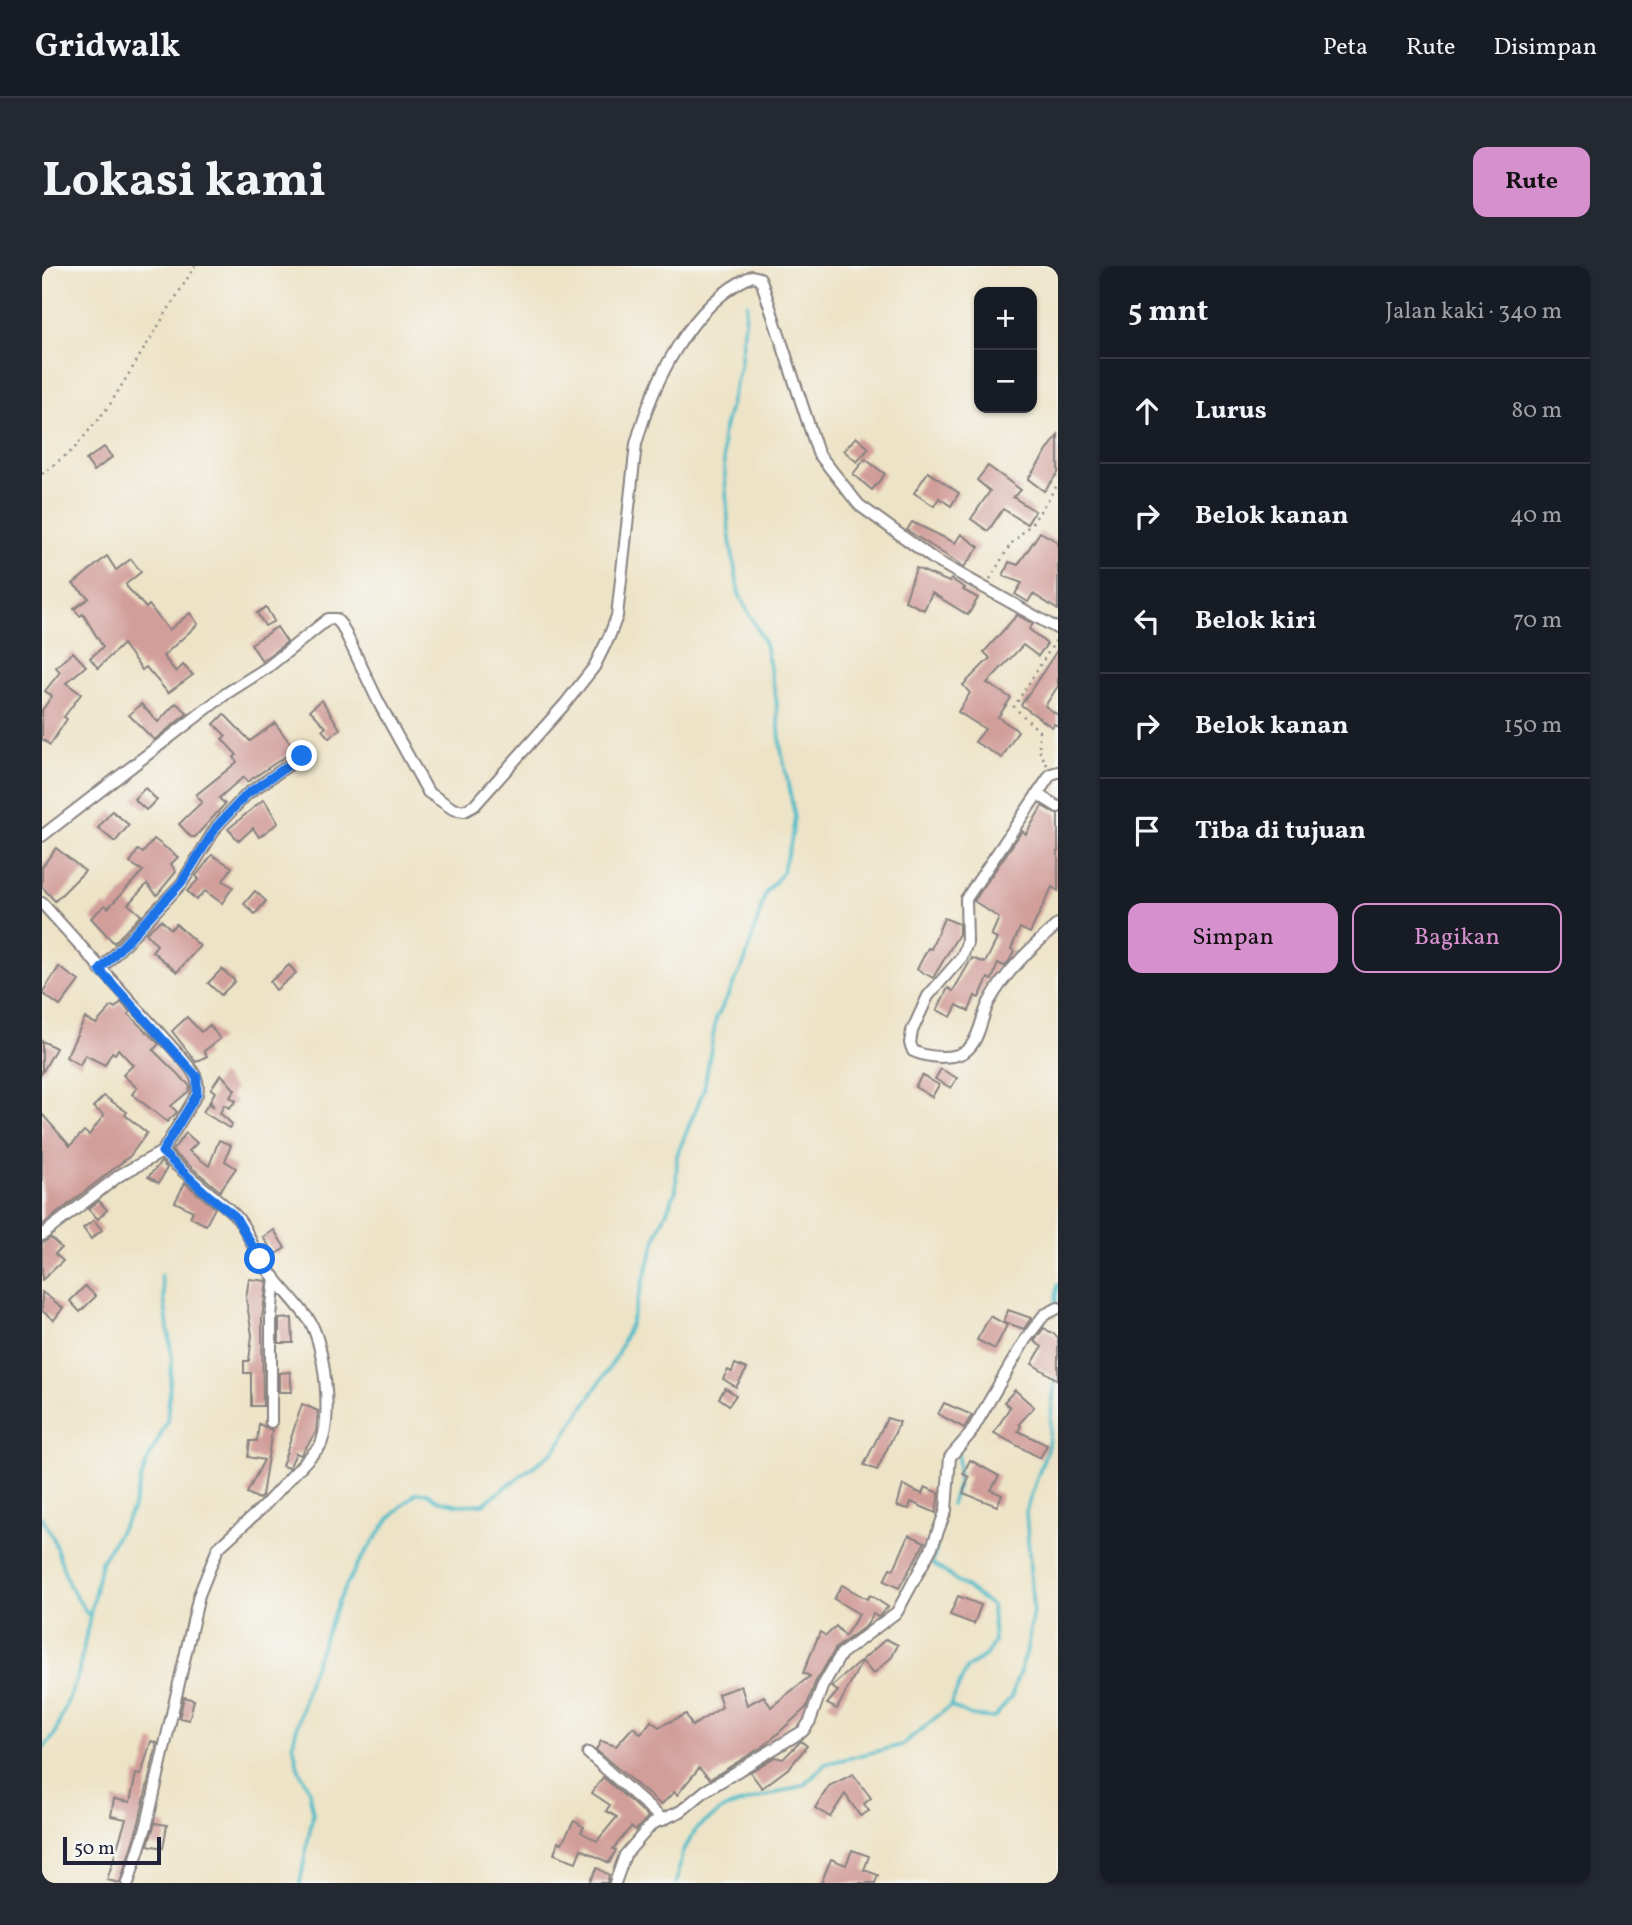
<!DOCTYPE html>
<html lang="id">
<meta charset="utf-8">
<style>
:root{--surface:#171b24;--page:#242831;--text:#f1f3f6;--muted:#9ea1a6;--line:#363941;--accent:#d690ce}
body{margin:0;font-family:Vollkorn,serif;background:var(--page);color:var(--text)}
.controls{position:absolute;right:21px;top:21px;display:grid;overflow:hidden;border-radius:14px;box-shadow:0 2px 5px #0004}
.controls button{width:63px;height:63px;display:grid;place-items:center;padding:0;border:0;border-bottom:2px solid var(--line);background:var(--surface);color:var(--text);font:35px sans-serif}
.scale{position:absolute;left:21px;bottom:18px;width:98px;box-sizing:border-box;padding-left:7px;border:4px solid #22223b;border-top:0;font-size:19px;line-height:24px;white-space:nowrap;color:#22223b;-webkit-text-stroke:5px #f6f6f2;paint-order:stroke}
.stop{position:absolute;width:21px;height:21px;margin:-16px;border:5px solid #1a73e8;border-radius:50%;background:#fff}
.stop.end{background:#1a73e8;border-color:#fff;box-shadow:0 2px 7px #0008}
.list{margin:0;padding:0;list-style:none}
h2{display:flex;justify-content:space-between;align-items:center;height:91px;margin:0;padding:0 28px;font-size:30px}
h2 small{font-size:23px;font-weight:400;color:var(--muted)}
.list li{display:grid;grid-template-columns:46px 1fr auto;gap:21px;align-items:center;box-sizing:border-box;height:105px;padding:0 28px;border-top:2px solid var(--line)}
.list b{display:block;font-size:26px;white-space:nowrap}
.list em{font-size:23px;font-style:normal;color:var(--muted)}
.actions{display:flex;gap:14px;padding:21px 28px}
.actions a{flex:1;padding:16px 0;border:2px solid var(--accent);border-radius:14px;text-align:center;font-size:24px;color:var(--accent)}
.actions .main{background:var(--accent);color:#111}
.icon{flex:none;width:38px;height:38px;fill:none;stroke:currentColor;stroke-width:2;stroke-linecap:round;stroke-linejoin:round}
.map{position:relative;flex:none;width:1016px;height:1617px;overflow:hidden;border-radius:14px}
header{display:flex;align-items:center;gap:42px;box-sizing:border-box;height:98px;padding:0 35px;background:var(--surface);border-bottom:2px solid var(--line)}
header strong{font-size:33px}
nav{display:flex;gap:38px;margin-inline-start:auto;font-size:24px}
.intro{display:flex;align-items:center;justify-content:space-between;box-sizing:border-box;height:168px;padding:0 42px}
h1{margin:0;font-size:49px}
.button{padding:18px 32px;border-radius:14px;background:var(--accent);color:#111;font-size:24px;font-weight:700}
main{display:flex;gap:42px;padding:0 42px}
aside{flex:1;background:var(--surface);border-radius:14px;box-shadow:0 2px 5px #0004}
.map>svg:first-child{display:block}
</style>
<header>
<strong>Gridwalk</strong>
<nav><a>Peta</a><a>Rute</a><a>Disimpan</a></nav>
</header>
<div class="intro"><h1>Lokasi kami</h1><a class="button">Rute</a></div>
<main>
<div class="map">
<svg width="1016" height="1617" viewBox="0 0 1016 1617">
<rect width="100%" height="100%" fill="#f6f6f2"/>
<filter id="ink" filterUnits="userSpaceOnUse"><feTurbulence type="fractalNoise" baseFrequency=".0143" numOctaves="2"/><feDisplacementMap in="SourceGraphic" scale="14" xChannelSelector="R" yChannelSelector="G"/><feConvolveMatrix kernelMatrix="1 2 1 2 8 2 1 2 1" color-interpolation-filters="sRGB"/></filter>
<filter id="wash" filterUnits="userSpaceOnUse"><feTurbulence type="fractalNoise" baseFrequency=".00686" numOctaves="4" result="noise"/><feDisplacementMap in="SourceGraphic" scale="28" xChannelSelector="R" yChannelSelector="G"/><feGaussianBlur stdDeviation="1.57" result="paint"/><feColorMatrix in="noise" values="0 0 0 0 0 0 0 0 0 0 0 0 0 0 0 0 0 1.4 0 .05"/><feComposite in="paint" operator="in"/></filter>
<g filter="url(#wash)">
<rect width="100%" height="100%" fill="#ede3c6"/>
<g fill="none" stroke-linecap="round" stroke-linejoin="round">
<!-- stream -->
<g stroke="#4ebbc8" stroke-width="3.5">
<path d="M1013,1039L1016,1018"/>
<path d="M909,1238L916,1218V1187"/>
<path d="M0,1251L11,1272L27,1319L46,1349"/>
<path d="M895,1282L890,1297L950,1340L952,1376L944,1389L925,1402L908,1440"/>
<path d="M0,1484L12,1470L36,1409L59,1296L90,1244L104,1198L125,1156L130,1093L119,1009"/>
<path d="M258,1617L271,1548L267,1524L256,1501L251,1477L267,1413L297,1333L315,1299L347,1253L374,1227H386L395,1234L418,1239L441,1238L513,1184L573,1093L588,1059L617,963L634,924L635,889L662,823L674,753L703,695L724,626L739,609L749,576L753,551L739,483L734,432L723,378L697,328L687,267L680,170L698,101L705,37"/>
<path d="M635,1617L640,1587L655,1562L683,1542L763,1519L783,1498L860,1479L908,1440L929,1450L952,1452L969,1431L985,1384L991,1344L984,1245L1006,1180L1013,1109"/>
</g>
</g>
<g id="blocks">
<!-- building -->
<g fill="#d29e9a">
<path d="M1016,169V207L1002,225L986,213Z"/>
<path d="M814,171L827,182L815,196L802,185Z"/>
<path d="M62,181L70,191L52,205L44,194Z"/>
<path d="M823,193L843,208L830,224L811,208Z"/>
<path d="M946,200L979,224L971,231L993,245L985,258L961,243L946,265L929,253L948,225L935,214Z"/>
<path d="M886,206L917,227L909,240L897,232L892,240L872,227Z"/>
<path d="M870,256L913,277L919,268L937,281L922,301L865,264Z"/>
<path d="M998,266L1016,276V344L991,328L986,336L973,328L980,317L961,310L967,296L976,299Z"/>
<path d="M65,290L74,304L89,293L99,306L84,318L85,321L104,342L107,339L127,364L148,347L156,358L121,390L134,406L141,399L151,409L126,427L104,401L100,404L81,378L56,402L48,392L61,381L41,348L38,350L32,343L47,332L31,318Z"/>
<path d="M874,302L907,316L909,313L923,322L921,324L936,332L926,349L890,327L882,344L863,335Z"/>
<path d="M224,341L232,355L223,360L215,347Z"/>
<path d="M975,349L991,358L987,363L1005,378L996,390L981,379L945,417L969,432L956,451L976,465L960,492L933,476L943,463L916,446L928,427L921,419L948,392L942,386Z"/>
<path d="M235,361L245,376L220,395L209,378Z"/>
<path d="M1016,383V420L1003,440L1016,449V460L1012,458L1010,461L979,439Z"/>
<path d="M31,386L44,400L24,417L39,428L22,451L25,453L8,479L0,473V444L10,430L3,425L18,406L14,401Z"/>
<path d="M280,434L298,463L287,472L280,464L284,461L268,444Z"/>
<path d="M134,437L146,447L112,474L87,449L99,438L116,456Z"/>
<path d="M182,448L208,475L233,457L253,484L205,516L202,511L193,518L177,532L183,538L153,571H149L137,558L160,536L154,529L195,496L192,491L195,489L180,473L184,470L172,458Z"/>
<path d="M103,522L115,534L104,544L92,533Z"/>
<path d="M222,533L236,557L217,571L211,562L197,575L186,563Z"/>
<path d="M1000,540L1016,549V625L1010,621L988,667L978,662L969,683L972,685L968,694L962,700L956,697L950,714L946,712L937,732L933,730L927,745L915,739L909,751L895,744L906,722L911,725L930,692L943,697L955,673L949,670L957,652L932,635L980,565L984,568Z"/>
<path d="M70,545L87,559L73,576L56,562Z"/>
<path d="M112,573L136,591L129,598L134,606L115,629L105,618L86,638L99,649L72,677L49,652L63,639L66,642L101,605L88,597L96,584L101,587Z"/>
<path d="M14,582L43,605L13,635L0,621V601Z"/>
<path d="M170,589L190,601L181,615L191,621L180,637L163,625L154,634L145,625L157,613L154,610Z"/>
<path d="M213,625L224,635L213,648L202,638Z"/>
<path d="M902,652L917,658V668L891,712L875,703L886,682L889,683Z"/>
<path d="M119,654L129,663L134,658L158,680L135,706L110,685L115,679L104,667Z"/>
<path d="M247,699L254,707L234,724L228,716Z"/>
<path d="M17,701L37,715L18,740L0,727Z"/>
<path d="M180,703L193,715L179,729L166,717Z"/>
<path d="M79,736L88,746L86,748L117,778L111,784L148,820L147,825L129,840L135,846L125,856L90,828L95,822L81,809L91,799L76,783L73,788L70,786L63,799L43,789L38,799L24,791L43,752L54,758L70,740L73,742Z"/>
<path d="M145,751L159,766L168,759L178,773L162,785L165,790L154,796L130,765Z"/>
<path d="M0,775L14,782L0,807Z"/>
<path d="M899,803L915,812L909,822L893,813Z"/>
<path d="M179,808L193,824L188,831L194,835L187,842L182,839L178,847L190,858L187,862L161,846L167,837L172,841L168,835L173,826L169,823Z"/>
<path d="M880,809L897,819L890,831L873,821Z"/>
<path d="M62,830L85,846L83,849L105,867L88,890L0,959V848L28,880L42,865L47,869L62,849L51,841Z"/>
<path d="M144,867L155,877L147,885L167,900L177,874L189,879L183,895L194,902L178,925L130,885Z"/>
<path d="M119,896L125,902L117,917L106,911Z"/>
<path d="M143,917L173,942L164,959L148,951L151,945L133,936Z"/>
<path d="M57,935L65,944L56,953L46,943Z"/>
<path d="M52,954L60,964L49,973L41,962Z"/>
<path d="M232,964L243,982L233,989L221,971Z"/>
<path d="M9,972L19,982L13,988L21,995L0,1014V977Z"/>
<path d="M207,1013L225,1015L220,1053L221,1140H209V1107H202V1095H207L210,1069L204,1032Z"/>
<path d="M43,1020L54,1030L38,1046L28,1035Z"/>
<path d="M0,1026L21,1042L12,1054L0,1045Z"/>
<path d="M966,1044L989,1052L982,1063L962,1056Z"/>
<path d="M948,1050L965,1059L953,1083L935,1074Z"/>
<path d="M250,1052L251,1077H237V1053Z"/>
<path d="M1002,1062L1016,1071V1114L990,1098L1000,1081L992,1075Z"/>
<path d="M693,1098L705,1103L694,1121L681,1113L686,1104L690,1106Z"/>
<path d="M248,1106L250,1126H237V1107Z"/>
<path d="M683,1122L694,1129L687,1139L677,1132Z"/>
<path d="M973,1124L992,1141L977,1158L979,1160L976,1165L1005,1179L998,1192L952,1167L968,1141L962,1136Z"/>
<path d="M902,1137L930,1149L922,1162L896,1148Z"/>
<path d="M260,1138L276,1145L274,1166L259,1189L254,1187L247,1202L240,1200Z"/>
<path d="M845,1152L858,1156L835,1204L822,1199Z"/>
<path d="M217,1158L230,1164L220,1230L217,1233L205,1227L222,1194L206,1191L208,1175H215Z"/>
<path d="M928,1194L957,1210L949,1224L960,1229L955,1240L921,1227L927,1211L921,1208Z"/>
<path d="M861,1219L880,1228L883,1221L897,1227L894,1247L869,1236L867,1243L855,1240Z"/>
<path d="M867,1269L883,1276L857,1322L842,1315L848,1302L852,1303Z"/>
<path d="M800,1319L825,1333L828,1329L846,1341L836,1351L831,1348L825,1359L794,1382L773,1417L764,1442L723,1479L668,1513L657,1502L635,1529L632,1526L619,1539L554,1484L559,1475L574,1480L591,1461L599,1468L609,1455L617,1461L644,1448L650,1460L680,1441L676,1428L699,1420L705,1439L722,1430L729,1441L768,1410L761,1407L778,1366L784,1370L794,1360L803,1370L817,1348L792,1333Z"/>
<path d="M916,1330L939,1339L932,1358L908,1349Z"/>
<path d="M844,1373L856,1379L850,1391L831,1408L820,1395L795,1443L785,1438L796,1425L789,1421Z"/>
<path d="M142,1431L152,1434L147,1454L137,1452Z"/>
<path d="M109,1475L115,1477L97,1556L78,1617L65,1614L84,1553L69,1550L72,1533L88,1536L94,1508L99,1509Z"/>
<path d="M759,1475L765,1480L748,1501L720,1522L708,1506L733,1491L741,1493Z"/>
<path d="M811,1508L829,1532L822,1538L827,1545L818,1550L803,1528L788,1551L773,1542L787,1520Z"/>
<path d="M561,1511L606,1551L594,1564L589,1561L571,1583L574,1584L567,1597L539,1583L534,1596L512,1588L516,1576L520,1577L532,1555L542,1561L539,1566L555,1575L575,1551L564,1545L568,1539L550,1527Z"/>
<path d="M113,1557L125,1559L121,1582L106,1579Z"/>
<path d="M810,1584L827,1590L822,1604L836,1609L833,1617H779L789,1593L804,1599Z"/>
<path d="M555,1602L567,1609L565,1617H547Z"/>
</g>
</g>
</g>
<g filter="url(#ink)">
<use href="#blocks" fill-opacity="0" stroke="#888280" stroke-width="2"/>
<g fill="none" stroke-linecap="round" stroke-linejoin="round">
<defs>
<g id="minor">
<path d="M1016,506L1009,508L924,633L925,677L920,691L886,730L870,765L868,777L871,785C886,792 917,795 928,781C938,770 940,749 947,736C964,705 990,681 1016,658"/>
<path d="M995,528L1016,541"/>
<path d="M0,570L185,427L226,401L286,353H294L300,360L337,437L386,526L411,543L422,545L433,539L523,438L552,401L567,371L575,350L594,178C611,116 648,38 710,10L718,12L720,17L776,187L817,239L893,294L1016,363"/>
<path d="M0,637L138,790C148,802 159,811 155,828L120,886L78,909L0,969"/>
<path d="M58,704L140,617L175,560L205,528L260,490"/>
<path d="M229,1156V1050L233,1011"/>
<path d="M546,1487L621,1554"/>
<path d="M86,1617L105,1558L157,1329L176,1282L221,1241L278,1180C291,1154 283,1078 267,1054C252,1033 231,1013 217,991C208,977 205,961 193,949C170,927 143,909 120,886"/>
<path d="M573,1617L583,1589L610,1558L639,1545L663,1525L761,1465L768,1455L780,1421L799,1388L855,1346L890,1281L904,1244L908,1191L928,1168L983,1074L1002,1049L1016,1042"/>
</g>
</defs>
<!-- minor casing -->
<use href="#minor" stroke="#888280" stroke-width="14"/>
<!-- path -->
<g stroke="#888280" stroke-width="2.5" stroke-dasharray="2 5" stroke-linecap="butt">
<path d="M0,208L32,183L67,140L153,0"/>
<path d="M948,313L968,279L991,256L1016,218"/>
<path d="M1005,499L997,484V465L972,441L1014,374"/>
</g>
<!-- minor -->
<use href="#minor" stroke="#fff" stroke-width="10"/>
</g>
</g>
<g fill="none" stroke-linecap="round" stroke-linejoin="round" filter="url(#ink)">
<!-- route -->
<path stroke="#1a73e8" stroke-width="9" d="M218,993L193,950L165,928L120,886L155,828V811L58,704L139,617L175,560L205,528L260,490"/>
</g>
</svg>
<div class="controls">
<button>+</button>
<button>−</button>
</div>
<div class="scale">50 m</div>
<div class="stop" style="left:218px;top:993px"></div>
<div class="stop end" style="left:260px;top:490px"></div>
</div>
<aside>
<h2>5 mnt<small>Jalan kaki · 340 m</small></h2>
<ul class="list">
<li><svg class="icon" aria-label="ahead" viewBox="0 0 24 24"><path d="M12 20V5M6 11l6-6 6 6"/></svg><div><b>Lurus</b></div><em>80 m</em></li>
<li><svg class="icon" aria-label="right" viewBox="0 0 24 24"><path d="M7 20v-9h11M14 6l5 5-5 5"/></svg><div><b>Belok kanan</b></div><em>40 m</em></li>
<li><svg class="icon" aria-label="left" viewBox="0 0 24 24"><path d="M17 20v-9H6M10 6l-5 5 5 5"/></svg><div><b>Belok kiri</b></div><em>70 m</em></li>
<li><svg class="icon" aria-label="right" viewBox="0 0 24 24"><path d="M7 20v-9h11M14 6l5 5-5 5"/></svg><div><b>Belok kanan</b></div><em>150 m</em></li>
<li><svg class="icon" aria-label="arrive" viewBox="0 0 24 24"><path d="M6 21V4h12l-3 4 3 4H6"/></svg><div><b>Tiba di tujuan</b></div></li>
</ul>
<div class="actions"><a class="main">Simpan</a><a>Bagikan</a></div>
</aside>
</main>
